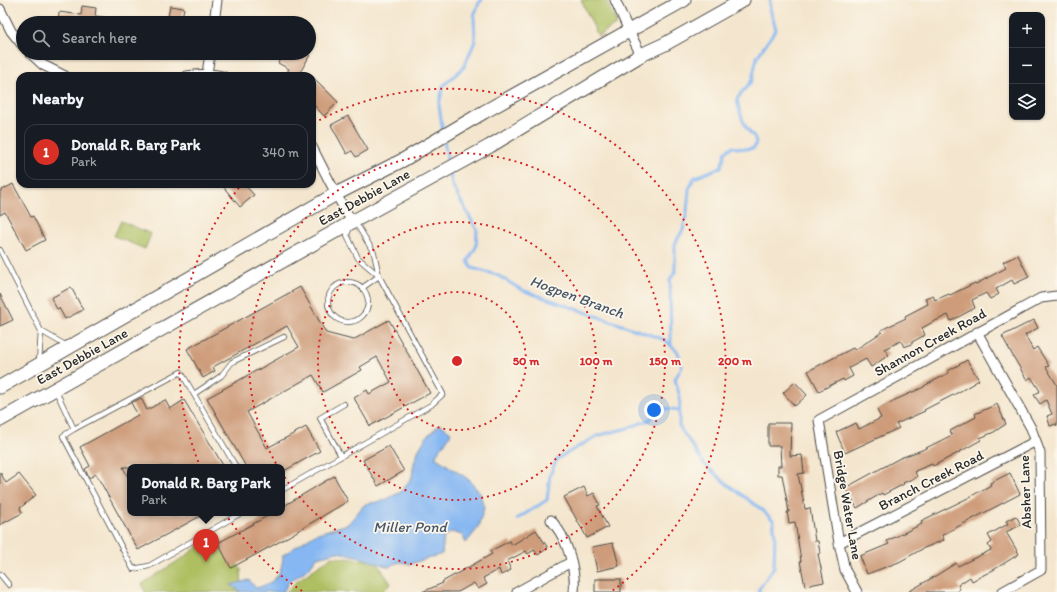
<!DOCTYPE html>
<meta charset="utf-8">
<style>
:root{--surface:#171b24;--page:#20242c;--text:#f1f3f6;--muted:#9ea1a6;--line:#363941;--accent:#d93025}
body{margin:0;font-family:Itim,sans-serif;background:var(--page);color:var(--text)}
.controls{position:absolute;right:12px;top:12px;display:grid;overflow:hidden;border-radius:8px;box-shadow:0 1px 3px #0004}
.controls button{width:36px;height:36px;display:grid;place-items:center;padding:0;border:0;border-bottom:1px solid var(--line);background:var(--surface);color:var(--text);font:20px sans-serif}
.you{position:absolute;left:654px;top:410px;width:14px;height:14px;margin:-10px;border:3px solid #fff;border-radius:50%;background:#1a73e8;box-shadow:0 0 0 6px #1a73e833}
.badge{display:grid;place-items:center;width:26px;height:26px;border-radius:50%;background:var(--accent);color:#fff;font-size:13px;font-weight:700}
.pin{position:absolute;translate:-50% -33px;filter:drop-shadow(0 1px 2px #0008)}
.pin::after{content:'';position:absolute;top:21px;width:14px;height:12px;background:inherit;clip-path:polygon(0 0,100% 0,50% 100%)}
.popup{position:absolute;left:127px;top:464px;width:158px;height:52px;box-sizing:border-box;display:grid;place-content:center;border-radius:8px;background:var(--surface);filter:drop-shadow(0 1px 3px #0005);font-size:13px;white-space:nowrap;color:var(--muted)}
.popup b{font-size:15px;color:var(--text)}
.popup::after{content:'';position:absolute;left:50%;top:100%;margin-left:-8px;border:8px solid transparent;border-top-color:var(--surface)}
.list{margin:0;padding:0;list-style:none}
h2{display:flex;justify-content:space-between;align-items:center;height:52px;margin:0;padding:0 16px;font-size:17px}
h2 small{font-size:13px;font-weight:400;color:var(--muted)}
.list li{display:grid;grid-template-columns:26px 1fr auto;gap:12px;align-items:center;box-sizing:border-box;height:56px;margin:0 8px 8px;padding:0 8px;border:1px solid var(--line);border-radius:12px}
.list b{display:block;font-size:15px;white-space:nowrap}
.list p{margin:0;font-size:13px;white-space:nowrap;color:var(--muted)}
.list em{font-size:13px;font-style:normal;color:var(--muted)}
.icon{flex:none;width:22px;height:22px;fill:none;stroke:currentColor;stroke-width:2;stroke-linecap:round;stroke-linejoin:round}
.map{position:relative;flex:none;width:1057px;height:592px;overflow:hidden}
.search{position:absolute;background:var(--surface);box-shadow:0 1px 3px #0004;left:16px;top:16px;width:300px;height:44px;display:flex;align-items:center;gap:10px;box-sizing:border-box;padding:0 14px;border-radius:22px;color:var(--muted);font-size:15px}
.panel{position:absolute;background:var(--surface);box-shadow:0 1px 3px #0004;left:16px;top:72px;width:300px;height:116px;border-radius:12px}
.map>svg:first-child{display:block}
</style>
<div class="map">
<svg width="1057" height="592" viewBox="0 0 1057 592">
<rect width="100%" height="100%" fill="#fbf7ec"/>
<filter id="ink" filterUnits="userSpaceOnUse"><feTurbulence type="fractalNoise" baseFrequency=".025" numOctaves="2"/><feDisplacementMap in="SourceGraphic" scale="8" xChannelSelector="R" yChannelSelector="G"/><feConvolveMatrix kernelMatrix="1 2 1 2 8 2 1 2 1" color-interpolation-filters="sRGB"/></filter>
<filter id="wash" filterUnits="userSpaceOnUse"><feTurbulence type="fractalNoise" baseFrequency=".012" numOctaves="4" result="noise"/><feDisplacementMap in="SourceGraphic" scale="16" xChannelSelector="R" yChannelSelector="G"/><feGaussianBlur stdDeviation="0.9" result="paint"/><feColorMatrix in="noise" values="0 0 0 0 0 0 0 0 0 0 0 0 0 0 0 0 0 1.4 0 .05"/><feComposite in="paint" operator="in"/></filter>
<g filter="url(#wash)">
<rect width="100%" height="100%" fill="#f4e6ce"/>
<!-- green -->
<g fill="#aebf62" stroke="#6c7546">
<path d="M581,0H606L617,24L598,36Z"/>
<path d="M121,221L151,234L145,249L114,236Z"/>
<path d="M212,536L241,569L242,592H145L142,584L187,555Z"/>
<path d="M332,557L376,561L391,584L381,592H286L297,581Z"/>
</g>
<!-- water -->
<path fill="#86b7f2" stroke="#58718e" d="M440,424L451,432C448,442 439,448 435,457L468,479L480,493L484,508L478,528L466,543L462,535L452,532L444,536L442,554L410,564L402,562L396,563L389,567L353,555L337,552L317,557L309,568L289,582L283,592H241L231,585L249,580L256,588C275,583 282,575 283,555L315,534L348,524L365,504L383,501L401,492L412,477L414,463L418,451L427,436Z"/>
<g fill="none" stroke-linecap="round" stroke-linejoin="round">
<!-- stream -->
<g stroke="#86b7f2" stroke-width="3">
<path d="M443,133L439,105L443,86L464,67L475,41L474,16L479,3L482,0"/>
<path d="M444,140L448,164"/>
<path d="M450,172L452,185L477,230L476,247L468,261L472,268L497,275L522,290L665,340L678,352L682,367L675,379L680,397L679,426L704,464L727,484L761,509L773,520L775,535L774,567L759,589V592"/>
<path d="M671,346L670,280L675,272V243L683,230L687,212L689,189L694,178L721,167L726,151L732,147L746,149L754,148L756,143C754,133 753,137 748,130C743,124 738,106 737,99L752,80L757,57L776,29L770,9V0"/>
<path d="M517,519L547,500L550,475L557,459L597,436L628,428L649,420L660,408L680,410"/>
</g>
</g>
<g id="blocks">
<!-- building -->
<g fill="#ce9c7a">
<path d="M82,6L96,8L95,16L109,18L108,23H58L59,12L81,15Z"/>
<path d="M170,6L184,8L181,23H167Z"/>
<path d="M284,53H306L310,55L298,76H285L289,69L278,63Z"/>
<path d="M312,76L338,102L324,116L312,103Z"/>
<path d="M348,116L368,150L356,157L352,151L347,154L331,125Z"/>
<path d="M13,184L31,217L33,216L45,240L26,250L5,212L0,215V191Z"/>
<path d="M221,184H244L254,195L240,207Z"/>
<path d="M1018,255L1029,277L1014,284L1012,280L996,289L999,294L990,299L986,293L972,300L975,308L951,321L948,315L933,322L922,328L925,335L912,342V344L904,347L901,341L884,349L889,355L871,367L866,359L849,368L853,376L844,381L843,379L819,391L808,371L853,348L855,350L882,332L881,330L906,318L905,316L928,304L925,298L933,295L935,300L949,294L950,295L975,283L976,284L1006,268L1003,262Z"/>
<path d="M71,287L83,310L65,319L59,308L57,309L51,298Z"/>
<path d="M300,287L326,333L353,340L389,320L430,393L370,426L354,398L367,390L369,394L391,382L377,357L360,367L362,370L323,392L313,375L247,412L267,448L306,427L320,451L282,472V467H246L207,398L299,347L287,326L213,367L215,371L203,378L187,349Z"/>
<path d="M0,294L13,320L0,326Z"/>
<path d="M1034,320L1038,328L1025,335L1033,350L1037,347L1049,366L1046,367L1057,385V426L1056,424L1050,426L1047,416L1052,414L1046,400L1040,404L1034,395L1040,391L1031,377L1027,380L1014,358L1002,336Z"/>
<path d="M967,360L979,380L959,392L924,410L925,411L896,424L899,428L845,453L836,432L856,423L859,429L881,418L877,410L895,400L924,387V386L949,373L948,371Z"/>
<path d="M795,382L807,395L795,406L783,393Z"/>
<path d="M141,398L147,410L165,400L170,409L184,400L224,467H123L130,481V513H206L138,550L96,474L89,478L85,469L90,466L80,447L138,415L131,403Z"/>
<path d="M997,404L1006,424L994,432L980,438L981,440L956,454L933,466L932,464L915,471L917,477L903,483L904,484L883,495L882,493L857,508L845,488L900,458L922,450L952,435L950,431L976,417L975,414Z"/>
<path d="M768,423H791L790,456L802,455L804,473L798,474L805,509L810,508L815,541H818L820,553L818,554L824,582L805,586L800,561H801L796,528L795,522L789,523L787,512H789L782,475H778V466H781L780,446H768Z"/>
<path d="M389,446L404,471L378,486L363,460Z"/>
<path d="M0,472L6,483L19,474L36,495L20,508L22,513L0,525Z"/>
<path d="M1010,473L1020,494L942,535L944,540L924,548L899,562L867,574L860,556L889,544L887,541L922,524L921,521L966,499L991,485L990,483Z"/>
<path d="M334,476L348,501L279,542L231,568L218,543L273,513H282V507Z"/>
<path d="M584,487L588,496L594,493L600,505L597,506L608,527L587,538L564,497Z"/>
<path d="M1016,516L1021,525L1006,532L1019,554L995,569L972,581L970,577L958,585L960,589L955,592H908L937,575L956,563L958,566L991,550L988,545L992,542L988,535L1008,524L1006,521Z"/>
<path d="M536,530L548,548L538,555L534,550L528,554L526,551L507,561L511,570L501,575L499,569L483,578L487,584L478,589L474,583L458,592H422L443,583L442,582L492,554L490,551L510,541L512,545Z"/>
<path d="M613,543L619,566L597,571L592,547Z"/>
<rect x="595" y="579" width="26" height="13"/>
</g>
</g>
</g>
<g filter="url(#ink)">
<use href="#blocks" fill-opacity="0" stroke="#494743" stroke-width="1"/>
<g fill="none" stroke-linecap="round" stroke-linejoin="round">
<defs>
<g id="service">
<path d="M350,227L347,235L358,258L379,276"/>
<path d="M0,250L41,331L39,363"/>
<circle cx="348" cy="302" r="20"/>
<path d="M362,288L379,276"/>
<path d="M41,331L67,346"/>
<path d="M56,391L74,429L63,436L133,569L149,566L241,513"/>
<path d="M194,394L221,376L232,362L284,337"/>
<path d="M74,429L181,372L236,467"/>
<path d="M341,456L320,418L344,404"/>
<path d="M282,490L431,405L443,394L379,276L374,253L359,228L354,223"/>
<path d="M0,574L9,585"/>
</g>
<g id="minor">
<path d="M615,0L629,31L641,55"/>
<path d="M0,9L11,31L23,46"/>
<path d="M214,23L217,0"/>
<path d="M30,53L43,65L65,76"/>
<path d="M207,74L210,53"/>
<path d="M187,76C199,74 211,73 223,76"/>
<path d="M312,147L336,194L352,222"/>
<path d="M977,332L1031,428L1040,453L1041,570L1002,592"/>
<path d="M551,520C555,525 559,530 562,536C570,551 576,575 574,592"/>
<path d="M839,543L1036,441"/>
<path d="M517,592L571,562"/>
<path d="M857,592L845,570L839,543L819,420L1041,298L1057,296"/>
</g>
<g id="secondary">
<path d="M0,387L336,194L403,160L484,112L684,0"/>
<path d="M0,420L352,222L490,146L641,55L665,44L743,0"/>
</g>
</defs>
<!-- service casing -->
<use href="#service" stroke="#494743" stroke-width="6"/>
<!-- minor casing -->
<use href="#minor" stroke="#494743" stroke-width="11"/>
<!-- secondary casing -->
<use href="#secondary" stroke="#494743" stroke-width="15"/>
<!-- service -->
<use href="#service" stroke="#fff" stroke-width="4.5"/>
<!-- minor -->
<use href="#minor" stroke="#fff" stroke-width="9"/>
<!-- secondary -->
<use href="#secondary" stroke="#fff" stroke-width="13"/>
</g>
</g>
<!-- distance rings -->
<g fill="none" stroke="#d62828" stroke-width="2" stroke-dasharray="2 4">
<circle cx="457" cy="361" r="69"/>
<circle cx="457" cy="361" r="139"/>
<circle cx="457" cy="361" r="208"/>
<path d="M302 591A278 278 0 0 1 242 184M314 123A278 278 0 0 1 612 591"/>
</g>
<g text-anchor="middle" stroke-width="3.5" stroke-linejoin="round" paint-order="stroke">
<!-- street labels -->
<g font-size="14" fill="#2b2b2b" stroke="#fbf7ec">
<text transform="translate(364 197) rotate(-29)" y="5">East Debbie Lane</text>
<text transform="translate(930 342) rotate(-29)" y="5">Shannon Creek Road</text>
<text transform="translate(82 356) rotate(-29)" y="5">East Debbie Lane</text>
<text transform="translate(931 480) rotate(-27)" y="5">Branch Creek Road</text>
<text transform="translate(1025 492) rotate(-92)" y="5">Absher Lane</text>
<text transform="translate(848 505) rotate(80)" y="5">Bridge Water Lane</text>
</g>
<!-- water labels -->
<g font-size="15" font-style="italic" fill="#465567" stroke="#fbf7ec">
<text transform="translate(577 297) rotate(20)" y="5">Hogpen Branch</text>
<text x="410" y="532">Miller Pond</text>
</g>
</g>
<circle cx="457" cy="361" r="6" fill="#d62828" stroke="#fbf7ec" stroke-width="2"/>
<g font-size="12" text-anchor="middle" font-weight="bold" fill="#d62828" stroke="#fbf7ec" stroke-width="3.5" stroke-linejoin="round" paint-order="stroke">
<text x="526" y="365">50 m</text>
<text x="596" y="365">100 m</text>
<text x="665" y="365">150 m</text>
<text x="735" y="365">200 m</text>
</g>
</svg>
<div class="controls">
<button>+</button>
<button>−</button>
<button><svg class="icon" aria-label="layers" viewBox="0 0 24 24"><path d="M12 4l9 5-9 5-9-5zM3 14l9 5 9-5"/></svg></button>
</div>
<div class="you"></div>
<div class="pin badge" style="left:206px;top:562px">1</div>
<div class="popup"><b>Donald R. Barg Park</b>Park</div>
<div class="search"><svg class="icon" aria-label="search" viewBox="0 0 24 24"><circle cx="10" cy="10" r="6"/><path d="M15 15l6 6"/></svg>Search here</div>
<section class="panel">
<h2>Nearby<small></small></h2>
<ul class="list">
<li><span class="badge">1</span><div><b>Donald R. Barg Park</b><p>Park</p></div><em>340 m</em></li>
</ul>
</section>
</div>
